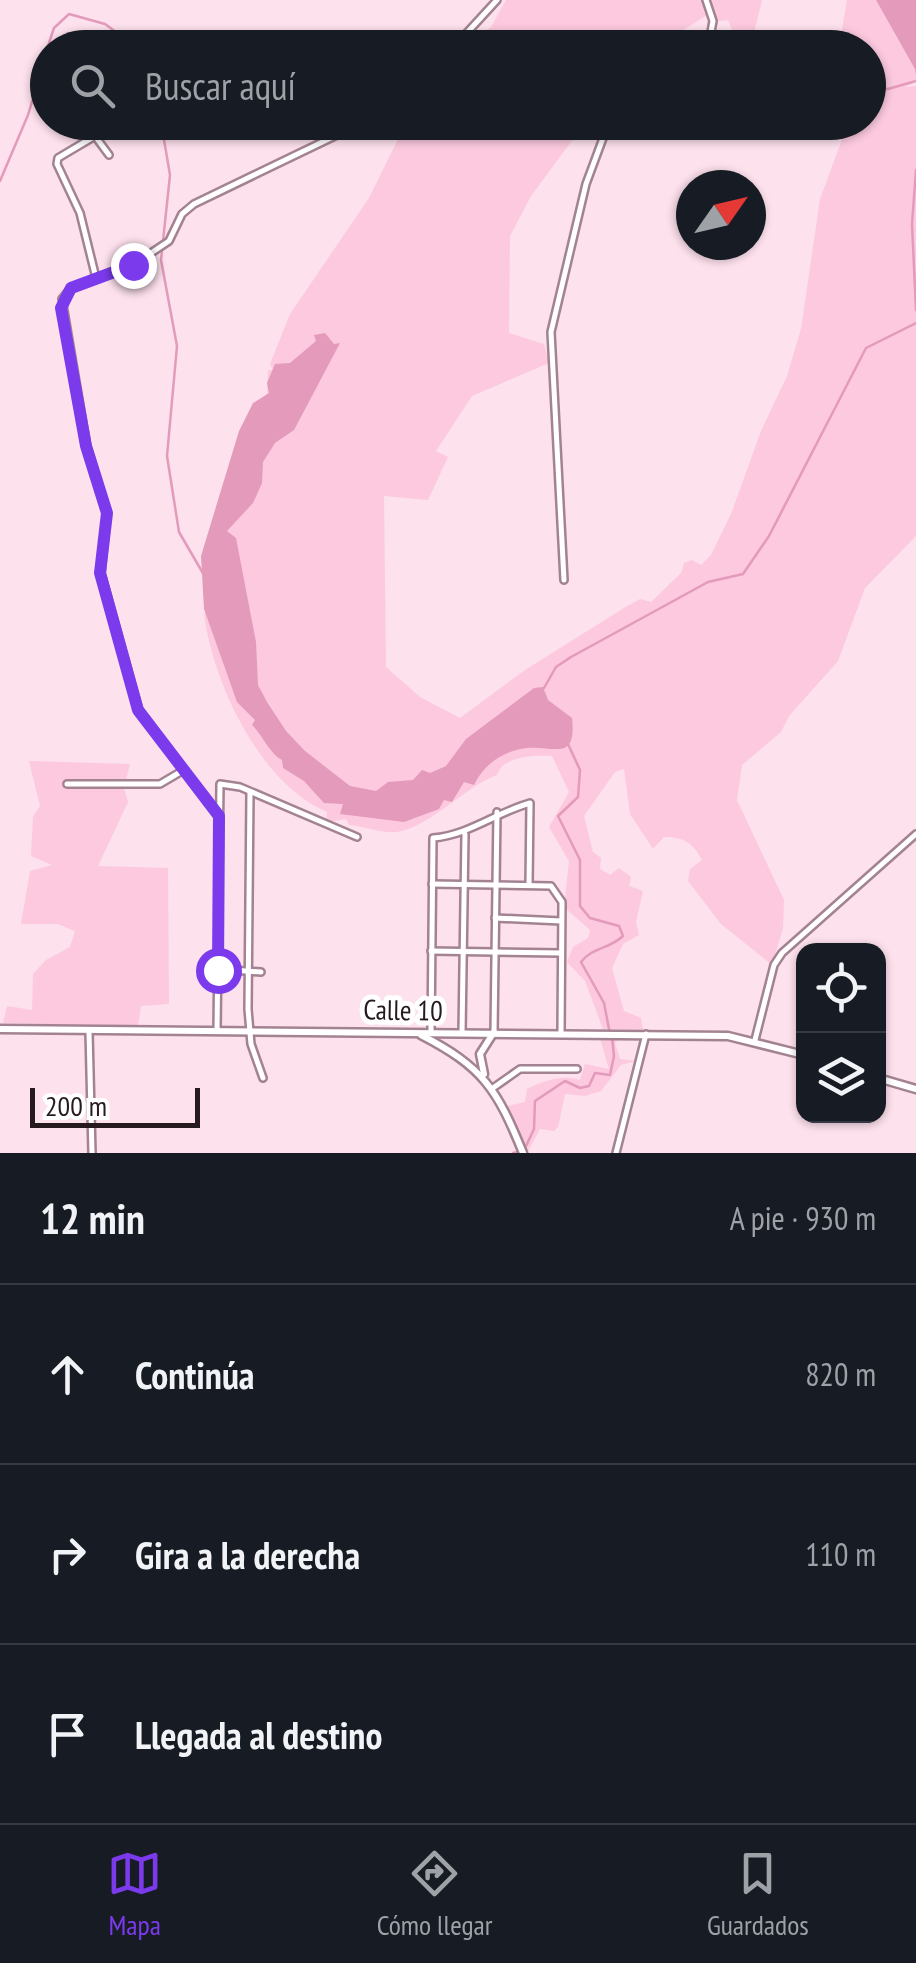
<!DOCTYPE html>
<html lang="es">
<meta charset="utf-8">
<style>
:root{--surface:#171b24;--page:#20242c;--text:#f1f3f6;--muted:#9ea1a6;--line:#363941;--accent:#7c3aed}
body{margin:0;font-family:"PT Sans Narrow",sans-serif;background:var(--page);color:var(--text)}
.controls{position:absolute;right:30px;bottom:30px;display:grid;overflow:hidden;border-radius:20px;box-shadow:0 2px 8px #0004}
.controls button{width:90px;height:90px;display:grid;place-items:center;padding:0;border:0;border-bottom:2px solid var(--line);background:var(--surface);color:var(--text);font:50px sans-serif}
.compass{position:absolute;left:676px;top:170px;width:90px;height:90px;border-radius:50%;background:var(--surface);box-shadow:0 2px 8px #0004;rotate:56deg}
.scale{position:absolute;left:30px;bottom:25px;width:170px;box-sizing:border-box;padding-left:10px;border:5px solid #261a1f;border-top:0;font-size:28px;line-height:35px;white-space:nowrap;color:#261a1f;-webkit-text-stroke:8px #fff;paint-order:stroke}
.stop{position:absolute;width:30px;height:30px;margin:-22px;border:8px solid #7c3aed;border-radius:50%;background:#fff}
.stop.end{background:#7c3aed;border-color:#fff;box-shadow:0 2px 10px #0008}
.list{margin:0;padding:0;list-style:none}
h2{display:flex;justify-content:space-between;align-items:center;height:130px;margin:0;padding:0 40px;font-size:42px}
h2 small{font-size:32px;font-weight:400;color:var(--muted)}
.list li{display:grid;grid-template-columns:65px 1fr auto;gap:30px;align-items:center;box-sizing:border-box;height:180px;padding:0 40px;border-top:2px solid var(--line)}
.list b{display:block;font-size:38px;white-space:nowrap}
.list em{font-size:32px;font-style:normal;color:var(--muted)}
.icon{flex:none;width:55px;height:55px;fill:none;stroke:currentColor;stroke-width:2;stroke-linecap:round;stroke-linejoin:round}
.map{position:relative;flex:none;width:916px;height:1153px;overflow:hidden}
.search{position:absolute;background:var(--surface);box-shadow:0 2px 8px #0004;left:30px;right:30px;top:30px;height:110px;display:flex;align-items:center;gap:25px;box-sizing:border-box;padding:0 35px;border-radius:55px;color:var(--muted);font-size:38px}
.sheet{height:670px;background:var(--surface)}
nav{display:flex;justify-content:space-around;align-items:center;box-sizing:border-box;height:140px;border-top:2px solid var(--line);background:var(--surface);font-size:28px;color:var(--muted)}
nav a{display:grid;justify-items:center;gap:5px}
nav .on{color:var(--accent)}
.map>svg:first-child{display:block}
</style>
<div class="map">
<svg width="916" height="1153" viewBox="0 0 916 1153">
<rect width="100%" height="100%" fill="#fde1ed"/>
<!-- green -->
<g fill="#fcc9df">
<path d="M506,0H701L707,15L657,47H462L491,27Z"/>
<path d="M707,0H762L754,33L794,47H739L728,20L713,22Z"/>
<path d="M847,0H876L916,69V82L905,87L916,86V536L865,588L838,661L789,716L781,732L742,765L737,800L784,900L783,928L772,965L721,924L688,881L690,869L702,860C693,843 684,837 664,837L653,849L630,814L624,769L615,772L584,816L593,852L601,858L600,869L610,875L619,868L631,877L629,886L643,891L636,922L639,935L623,944L612,968L624,1011L641,1018L643,1030L603,1029L585,981L567,962L573,947L588,938L590,930L564,907L569,861L549,827L569,792L552,756C532,755 503,756 497,775C466,785 420,837 388,832C375,831 362,826 349,825L346,819L326,822L327,812C260,784 213,683 204,614L212,606L215,547L259,402L267,394L268,370H273L270,364L290,314L369,198L406,123H585L531,196L510,236L509,333L544,344L549,363L472,396L436,451L448,457L428,500L384,496L386,667L420,697L460,718L525,670L624,608L640,599L651,602L681,573L684,563L692,560L701,565L711,555L731,514L761,431L787,376L801,329L820,199L848,123L868,122V48L839,47Z"/>
<path d="M29,761L130,764L124,788L128,802L98,866L168,868L169,1004L141,1006L138,1026L3,1023L7,1006L32,1010L33,974L46,960L70,947L75,931L58,924H21L30,871L52,865L31,856L33,817L40,806Z"/>
<path d="M599,1035L619,1039L615,1043L620,1059L636,1061L621,1065L601,1091L585,1096L565,1094L558,1127L554,1131L540,1129L527,1153L508,1106L525,1102L527,1089C543,1081 563,1074 580,1080L585,1064L609,1069Z"/>
</g>
<!-- water -->
<g fill="#e39abb">
<path d="M876,0H916V76L915,69Z"/>
<path d="M325,333L334,344L340,343L294,430L275,443L263,462L262,483L253,503L227,531L236,538L256,642L258,685L267,702L286,731L305,751L350,786L376,791L388,782L413,780L422,770L430,773L446,766L466,739L534,688L543,687L548,700L572,718C577,763 552,745 527,748C501,751 483,766 474,785L464,782L452,802L444,800L439,809L404,822L340,814L343,804L324,803L304,781L283,768L282,760C269,753 262,734 252,725L255,720L237,702L204,609L201,556L239,431L253,403L269,393L267,383L275,364L290,363L316,341L314,335Z"/>
</g>
<g fill="none" stroke-linecap="round" stroke-linejoin="round">
<!-- stream -->
<g stroke="#e39abb" stroke-width="2.5">
<path d="M48,46L54,28L69,14L105,24L138,48"/>
<path d="M868,83L869,87L888,89L916,81"/>
<path d="M161,122L170,175L161,260L177,346L167,456L179,532L204,575"/>
<path d="M916,170L912,224L916,310"/>
<path d="M0,181L28,115L48,49"/>
<path d="M544,688L556,667L571,657L708,582L743,574L769,536L866,348L916,323"/>
<path d="M568,744L580,770L578,797L558,816L580,860V906L590,918L619,926L623,936C610,949 592,947 581,962L604,1003L609,1029"/>
<path d="M526,1146L534,1129L535,1101L565,1081L580,1088L589,1086L595,1073L610,1075L614,1056L612,1037"/>
<path d="M513,1153L517,1152"/>
</g>
<defs>
<g id="street">
<path d="M706,0L713,21L708,48"/>
<path d="M453,48L497,0"/>
<path d="M96,278L80,213L57,164L58,158L95,136L109,155"/>
<path d="M564,580L551,332L586,184L609,122"/>
<path d="M67,784H160L182,771"/>
<path d="M250,792L248,1009L251,1044L263,1078"/>
<path d="M219,816L139,711L101,573L107,513L87,447L62,299L71,288L133,265L169,241L182,214L194,204L364,122"/>
<path d="M432,884L551,886L562,902L561,1032"/>
<path d="M495,918L561,921"/>
<path d="M431,951L560,953"/>
<path d="M218,969L261,972"/>
<path d="M217,1031L220,784L240,787L357,837"/>
<path d="M89,1032L92,1153"/>
<path d="M494,1032L497,812"/>
<path d="M431,1033L433,838C469,835 495,813 530,803L529,885"/>
<path d="M462,1033L465,834"/>
<path d="M755,1040L774,965L782,953L916,834"/>
<path d="M493,1088L520,1069H577"/>
<path d="M616,1153L646,1034"/>
</g>
<g id="secondary">
<path d="M0,1029L728,1036L804,1055"/>
<path d="M421,1035C483,1067 497,1089 523,1153"/>
<path d="M484,1074L480,1054L494,1032"/>
<path d="M878,1078L916,1089"/>
</g>
</defs>
<!-- street casing -->
<use href="#street" stroke="#a38391" stroke-width="10"/>
<!-- secondary casing -->
<use href="#secondary" stroke="#a38391" stroke-width="11"/>
<!-- street -->
<use href="#street" stroke="#fff" stroke-width="5"/>
<!-- secondary -->
<use href="#secondary" stroke="#fff" stroke-width="6"/>
</g>
<g fill="none" stroke-linecap="round" stroke-linejoin="round">
<!-- route -->
<path stroke="#7c3aed" stroke-width="12" d="M133,265L71,288L61,308L86,446L107,513L100,573L138,710L219,816L218,970"/>
</g>
<g text-anchor="middle" stroke-width="10" stroke-linejoin="round" paint-order="stroke">
<!-- street labels -->
<g font-size="28" fill="#261a1f" stroke="#fff">
<text transform="translate(403 1010) rotate(1)" y="10">Calle 10</text>
</g>
</g>
</svg>
<div class="controls">
<button><svg class="icon" aria-label="locate" viewBox="0 0 24 24"><circle cx="12" cy="12" r="6"/><path d="M12 2v4M12 18v4M2 12h4M18 12h4"/></svg></button>
<button><svg class="icon" aria-label="layers" viewBox="0 0 24 24"><path d="M12 4l9 5-9 5-9-5zM3 14l9 5 9-5"/></svg></button>
</div>
<svg class="compass" viewBox="-18 -18 36 36"><path d="M0-13l5 13h-10z" fill="#e53935"/><path d="M0 13l5-13h-10z" fill="#9ea1a6"/></svg>
<div class="scale">200 m</div>
<div class="stop" style="left:218px;top:970px"></div>
<div class="stop end" style="left:133px;top:265px"></div>
<div class="search"><svg class="icon" aria-label="search" viewBox="0 0 24 24"><circle cx="10" cy="10" r="6"/><path d="M15 15l6 6"/></svg>Buscar aquí</div>
</div>
<section class="sheet">
<h2>12 min<small>A pie · 930 m</small></h2>
<ul class="list">
<li><svg class="icon" aria-label="ahead" viewBox="0 0 24 24"><path d="M12 20V5M6 11l6-6 6 6"/></svg><div><b>Continúa</b></div><em>820 m</em></li>
<li><svg class="icon" aria-label="right" viewBox="0 0 24 24"><path d="M7 20v-9h11M14 6l5 5-5 5"/></svg><div><b>Gira a la derecha</b></div><em>110 m</em></li>
<li><svg class="icon" aria-label="arrive" viewBox="0 0 24 24"><path d="M6 21V4h12l-3 4 3 4H6"/></svg><div><b>Llegada al destino</b></div></li>
</ul>
</section>
<nav>
<a class="on"><svg class="icon" aria-label="map" viewBox="0 0 24 24"><path d="M3 6l6-2 6 2 6-2v14l-6 2-6-2-6 2zM9 4v14M15 6v14"/></svg>Mapa</a>
<a><svg class="icon" aria-label="directions" viewBox="0 0 24 24"><path d="M12 3l9 9-9 9-9-9zM9 14v-3h6M13 9l2 2-2 2"/></svg>Cómo llegar</a>
<a><svg class="icon" aria-label="saved" viewBox="0 0 24 24"><path d="M7 4h10v16l-5-4-5 4z"/></svg>Guardados</a>
</nav>
